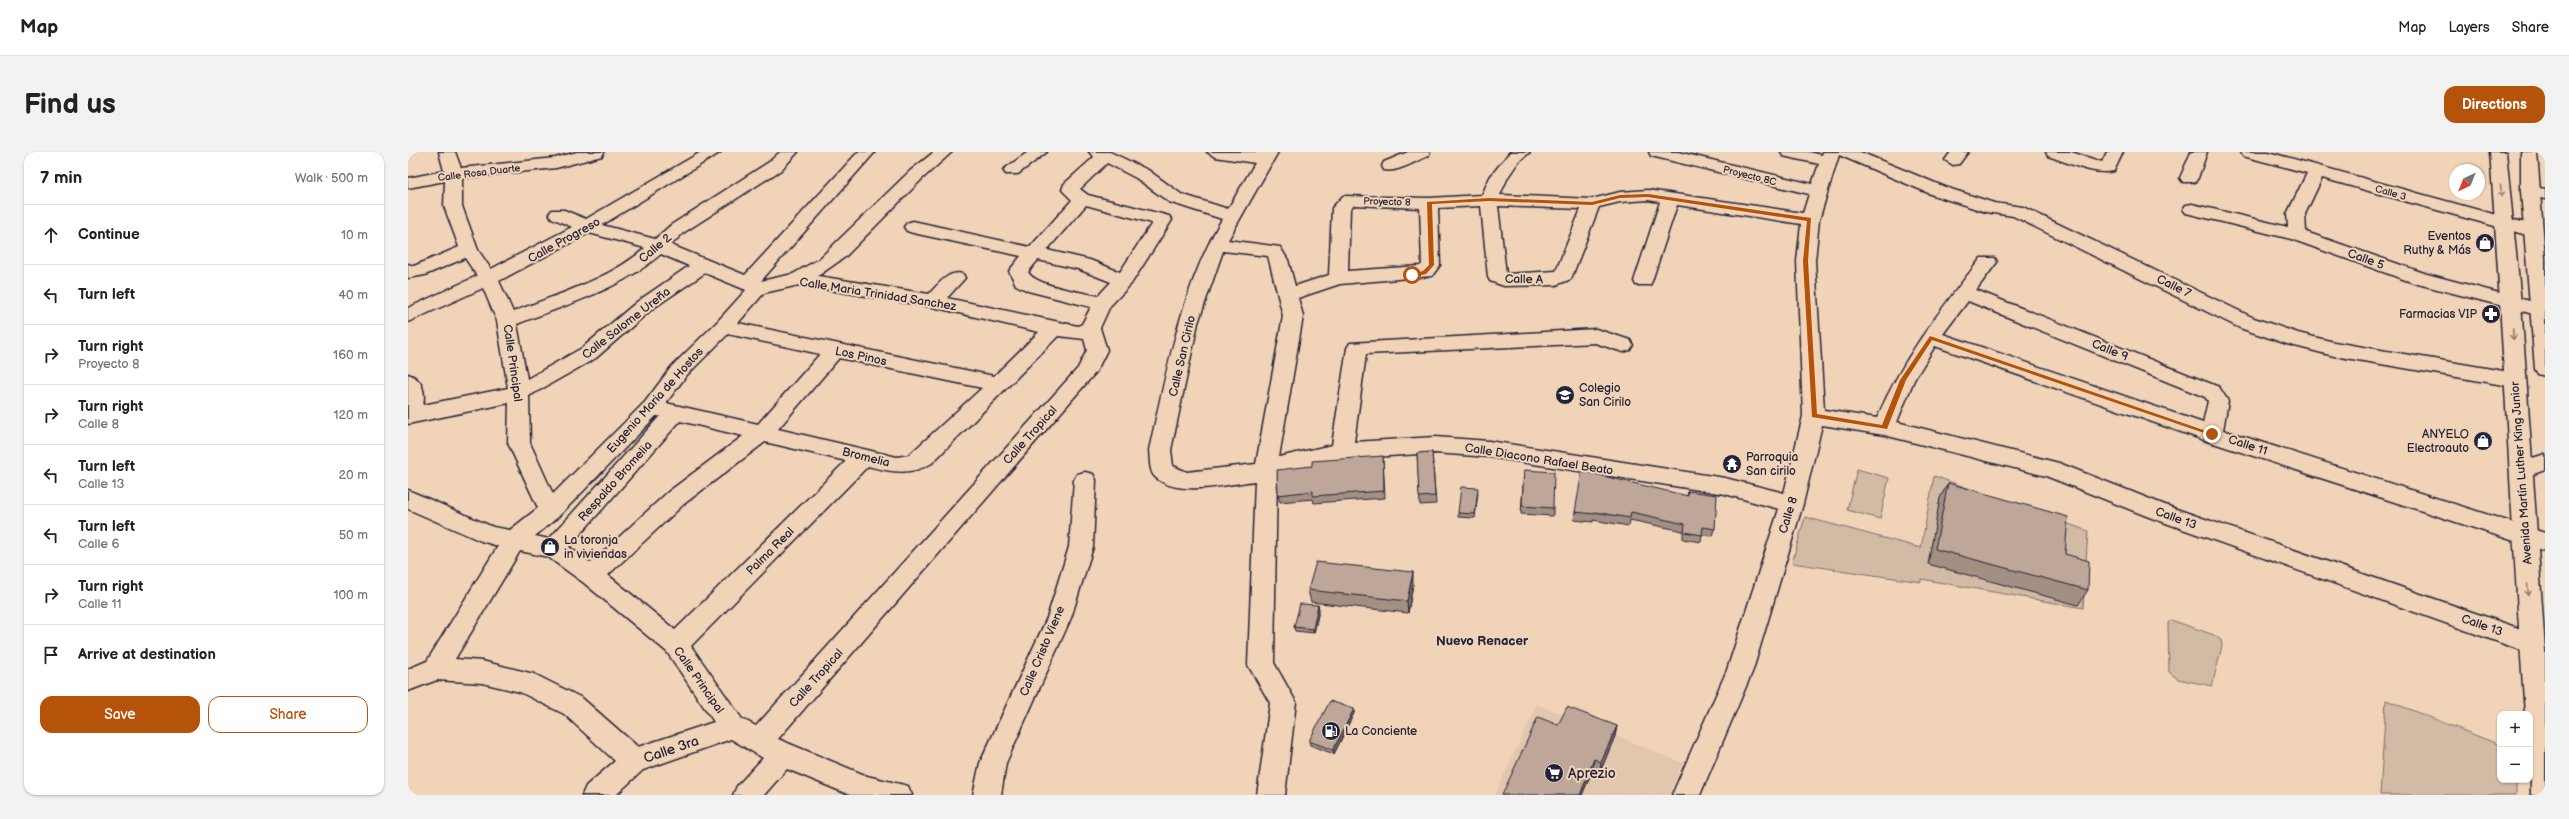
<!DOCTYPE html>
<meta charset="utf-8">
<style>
:root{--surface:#fff;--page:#f2f2f2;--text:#222;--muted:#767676;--line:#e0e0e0;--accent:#b45309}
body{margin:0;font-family:"Balsamiq Sans",sans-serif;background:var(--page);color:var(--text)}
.controls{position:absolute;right:12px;bottom:12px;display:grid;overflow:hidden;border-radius:8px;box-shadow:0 1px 3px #0004}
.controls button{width:36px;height:36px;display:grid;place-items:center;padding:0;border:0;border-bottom:1px solid var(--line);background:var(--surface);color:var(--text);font:20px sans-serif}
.compass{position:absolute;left:2041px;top:12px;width:36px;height:36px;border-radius:50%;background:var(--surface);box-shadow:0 1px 3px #0004;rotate:223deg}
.stop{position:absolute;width:12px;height:12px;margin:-9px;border:3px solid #b45309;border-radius:50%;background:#fff}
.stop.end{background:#b45309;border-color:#fff;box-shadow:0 1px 4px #0008}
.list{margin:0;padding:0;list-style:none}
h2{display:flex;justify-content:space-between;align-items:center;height:52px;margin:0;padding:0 16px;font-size:17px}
h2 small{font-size:13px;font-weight:400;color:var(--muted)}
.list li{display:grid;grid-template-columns:26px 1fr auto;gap:12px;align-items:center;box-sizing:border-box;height:60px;padding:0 16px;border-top:1px solid var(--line)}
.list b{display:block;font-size:15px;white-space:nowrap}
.list p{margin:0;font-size:13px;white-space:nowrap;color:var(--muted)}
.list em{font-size:13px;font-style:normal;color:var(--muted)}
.actions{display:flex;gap:8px;padding:12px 16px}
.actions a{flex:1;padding:9px 0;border:1px solid var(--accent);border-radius:12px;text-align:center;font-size:14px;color:var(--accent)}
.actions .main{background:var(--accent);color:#fff}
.icon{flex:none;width:22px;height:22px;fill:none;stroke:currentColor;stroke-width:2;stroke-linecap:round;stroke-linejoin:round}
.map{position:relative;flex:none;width:2137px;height:643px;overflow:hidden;border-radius:12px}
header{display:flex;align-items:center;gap:24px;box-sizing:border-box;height:56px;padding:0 20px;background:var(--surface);border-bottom:1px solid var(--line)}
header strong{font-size:19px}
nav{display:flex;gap:22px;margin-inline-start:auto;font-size:14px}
.intro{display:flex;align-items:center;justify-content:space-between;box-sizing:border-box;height:96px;padding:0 24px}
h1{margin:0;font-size:28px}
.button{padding:10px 18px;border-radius:12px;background:var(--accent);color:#fff;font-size:14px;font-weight:700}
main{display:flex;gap:24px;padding:0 24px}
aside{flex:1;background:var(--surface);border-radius:12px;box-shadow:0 1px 3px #0004}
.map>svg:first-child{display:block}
</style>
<header>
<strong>Map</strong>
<nav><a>Map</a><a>Layers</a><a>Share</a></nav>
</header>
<div class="intro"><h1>Find us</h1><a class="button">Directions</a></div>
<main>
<aside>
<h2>7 min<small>Walk · 500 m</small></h2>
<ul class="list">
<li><svg class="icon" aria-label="ahead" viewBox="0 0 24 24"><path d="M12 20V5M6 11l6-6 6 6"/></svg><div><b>Continue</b></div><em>10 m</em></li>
<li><svg class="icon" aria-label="left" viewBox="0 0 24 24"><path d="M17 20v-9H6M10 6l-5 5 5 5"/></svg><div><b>Turn left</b></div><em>40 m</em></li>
<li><svg class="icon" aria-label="right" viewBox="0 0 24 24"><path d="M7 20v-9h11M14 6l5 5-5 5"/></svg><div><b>Turn right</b><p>Proyecto 8</p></div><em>160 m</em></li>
<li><svg class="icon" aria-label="right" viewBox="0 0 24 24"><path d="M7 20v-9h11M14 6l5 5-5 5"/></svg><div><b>Turn right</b><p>Calle 8</p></div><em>120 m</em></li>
<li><svg class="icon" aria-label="left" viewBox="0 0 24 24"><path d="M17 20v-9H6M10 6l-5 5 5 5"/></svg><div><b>Turn left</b><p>Calle 13</p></div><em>20 m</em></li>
<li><svg class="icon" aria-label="left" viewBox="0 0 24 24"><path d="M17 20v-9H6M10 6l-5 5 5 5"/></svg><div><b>Turn left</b><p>Calle 6</p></div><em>50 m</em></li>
<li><svg class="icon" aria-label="right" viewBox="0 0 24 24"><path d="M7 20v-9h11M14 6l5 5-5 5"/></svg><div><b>Turn right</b><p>Calle 11</p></div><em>100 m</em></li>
<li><svg class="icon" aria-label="arrive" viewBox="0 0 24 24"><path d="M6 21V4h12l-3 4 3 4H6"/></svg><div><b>Arrive at destination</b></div></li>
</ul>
<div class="actions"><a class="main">Save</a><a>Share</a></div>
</aside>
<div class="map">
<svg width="2137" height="643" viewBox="0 0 2137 643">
<rect width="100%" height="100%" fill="#f1d4b7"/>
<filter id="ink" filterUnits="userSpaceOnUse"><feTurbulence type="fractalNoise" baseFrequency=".025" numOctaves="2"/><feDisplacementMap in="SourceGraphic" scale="8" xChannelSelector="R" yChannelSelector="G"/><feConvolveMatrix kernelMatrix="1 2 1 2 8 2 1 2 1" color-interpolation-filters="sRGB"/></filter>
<g filter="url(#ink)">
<!-- built -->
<path fill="#e2c6ae" d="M1129,552L1275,611L1261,643H1087Z"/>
<!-- green -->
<g fill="#d3baa5" stroke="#7a6e70">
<path d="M1449,317L1481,326L1472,367L1439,358Z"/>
<path d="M1526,324L1680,379L1675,456L1513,427V430L1384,411L1397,365L1513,396Z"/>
<path d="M1763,468L1806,483L1813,488L1814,494L1804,534L1770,527L1761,520L1760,471Z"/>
<path d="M1978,548L2092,593V628H2108V643H1972Z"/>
</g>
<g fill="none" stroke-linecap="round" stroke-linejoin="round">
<defs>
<g id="minor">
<path d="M31,0H47L53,16L147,6L169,0H196L194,4L148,16L54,26V54L70,98L83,117L164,75L144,66L141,62L144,58H156L178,67L293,0H313L194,73L247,87L263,73L361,10L372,0H390L373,18L275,81L263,93L337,123L450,0H467L353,129L385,122L411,107L502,19L526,0H544L514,27L437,105L410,124L521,142C531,132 540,118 555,122L557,126L539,146L670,174L674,172L683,155L620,139L608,133L601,119L613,104L505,81L499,79L496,75L499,71L505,69L622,95L664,48L654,38L656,32L686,5L681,0H702L740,18L773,42L820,57L847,11L807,5L799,0H870L820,88L872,95L880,108L887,134L921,123L924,56L935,44L1021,46L1074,43L1082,25L1102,0H1122L1111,9L1100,25L1092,43L1184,47L1212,40L1240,38L1395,61L1401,42L1243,4L1241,0H1270L1404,32L1411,12L1375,4L1373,0H1401L1414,3L1415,0H1452L1537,35L1586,51L1615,55L1846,166L1890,181L1926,190L2107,221L2114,223L2117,228L2114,233L2107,235L1926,204L1879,192L1832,176L1605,64L1578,60L1525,43L1431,3L1411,68L1407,109L1416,258L1469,266C1497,202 1531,160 1573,106H1587L1589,110L1568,138L1811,235L1820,249L1815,278L2137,381V399L1796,288L1527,194L1506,228L1489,270L1651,311L1757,353L2133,484L2136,491L2133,498L2124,502L1741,365L1638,324L1476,283L1414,273L1395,352L1345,518L1292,643H1264L1319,518L1371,357L1317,342L1081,305L1027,301L934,307L876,320L869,318L866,511L888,550L877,643H849L862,551L840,513L847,329C819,332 770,346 747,325C741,320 742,305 741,298C759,219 773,137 814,67L761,50L728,26L699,11L672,37L680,43L761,64L764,68L723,132L702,154L692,176L699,198L688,220L370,587L459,624L500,634L504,643H442L379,617L356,643H325L329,634L355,606L323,587L235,618L208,643H174L178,634L207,609L156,562L112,540L74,531L29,528L0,539V517L19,509L90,394L73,389L0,357V338L85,375L102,378L130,356L100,291L101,251L0,272V222C14,226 18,240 15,253L100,236L89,169L75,136L0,170V156L69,124L57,106L17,123L0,126V112L6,114L51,95L36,54L37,29L0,36V26L36,19ZM1240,48L1252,50L1226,129L1228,133H1242L1244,129L1269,53L1393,72L1389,109L1395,264L1376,341L1317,326L1081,289L1027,285L946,290L958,202L1187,191L1215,200L1222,198L1225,193L1222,188L1188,177L942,191L939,196L924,293L871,305L895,164L890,146L932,132L1024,124L1032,113L1030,56L1073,54L1080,125L1082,129L1096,134L1148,133L1163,127L1191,55L1212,50ZM678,53L744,71L712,120L682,108L639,98ZM946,53L1012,56L1014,112L1012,114L940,119L942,57ZM1090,54L1173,57L1148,119L1098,122ZM181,81L237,96C203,127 147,143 105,160L91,129ZM815,99L860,104L875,164L848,312L779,320L765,314L763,298L790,171ZM253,102L281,114L230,149L174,196L119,227L109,172C157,153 214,137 253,102ZM630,108L670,117L703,130L690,144C674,140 627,134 620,120ZM297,121L338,138L309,170L264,214L237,250L145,342L122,291L121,244L188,206L244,157ZM391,133L525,155L631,180L586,224L330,171L356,141ZM1560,149L1797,245L1800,249L1795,271L1535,182ZM320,182L412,202L350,272L258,251L278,224ZM650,184L676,187L679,198L670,216L348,574L334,567L283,494L460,314C484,320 502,324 524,311ZM431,206L574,236L501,303L489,305L370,277ZM248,264H252L141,387L127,384L150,365ZM272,269L335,284L260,340L183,411L161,395ZM357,290L438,309L267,478L200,423L276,352ZM112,399L140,405L176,431L259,500L306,570L230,595L174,546L126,522L74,509L47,507Z"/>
<path d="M620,0H639L610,22H598L595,18Z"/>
<path d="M1000,0H1022L1020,4C1007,9 990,21 976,18L974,14L976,10Z"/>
<path d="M1543,0H1560L1551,12L1545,13L1537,8Z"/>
<path d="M1638,0H1663L1694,10L1699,0H1715L1706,19C1685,24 1660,10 1640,4Z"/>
<path d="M1783,0H1799L1790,26L1787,30H1775L1772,26Z"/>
<path d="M1833,0H1860L2132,75L2135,79L2132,83L2126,85L1914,26L1897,62L1898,80L2019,122L2137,153V163L2133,164L2006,131L1883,87L1778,61L1775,57L1778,53L1784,52L1880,75L1879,62L1899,21L1835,4Z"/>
<path d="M2122,34L2137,37V47L2116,43L2113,39L2116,35Z"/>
<path d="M2137,302V318L2114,326L2106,324L2103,318L2106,312Z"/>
<path d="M677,320L685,322L688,328L685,395L663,466L598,611L593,643H565L572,611L639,466L661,395L666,328L669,322Z"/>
</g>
<g id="major">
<path d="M2082,0H2098L2113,151L2137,498V643H2123L2122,562H2117C2103,375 2096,187 2082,0Z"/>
<path d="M2113,0H2129L2137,107V224L2130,222L2127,217L2113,39Z"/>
</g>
</defs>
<!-- minor casing -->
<use href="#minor" stroke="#22223b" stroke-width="3"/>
<!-- major casing -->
<use href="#major" stroke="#22223b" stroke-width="3"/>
<!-- minor -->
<use href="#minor" fill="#f1d4b7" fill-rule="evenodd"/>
<!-- major -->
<use href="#major" fill="#f1d4b7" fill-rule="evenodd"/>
</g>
<!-- wall -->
<g fill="#a39083" stroke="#22223b">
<path d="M1024,300L1028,352L1012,353L1009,301Z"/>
<path d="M975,304L977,346L906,351L905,347L872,350L870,343Z"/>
<path d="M1116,318L1145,356V364L1113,362Z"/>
<path d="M1540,331L1657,402L1680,438L1670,453L1520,412L1532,346Z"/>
<path d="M1280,339L1307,377L1305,384L1294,383L1293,390L1275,387V379L1222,368L1221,374L1185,368V370L1166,368L1167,360L1279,344Z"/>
<path d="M1070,341L1067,366L1050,365V361Z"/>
<path d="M1005,432L1000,461L903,450L900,438Z"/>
<path d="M910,453L911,458L906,481L887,479L886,475Z"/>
<path d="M946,557V561L926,602L902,593L901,589Z"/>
<path d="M1150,573L1209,574L1207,584L1192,620L1185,617L1174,643H1094Z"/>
</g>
<!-- shaded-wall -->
<g fill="#85756a" stroke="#22223b">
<path d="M1005,420V432L1000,461L999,449Z"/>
<path d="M910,453L911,458L906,481L905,477Z"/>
<path d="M946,557V561L926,602L925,598Z"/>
<path d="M1209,574L1207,584L1192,620L1193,610Z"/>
<path d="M1186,607L1185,617L1174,643H1172Z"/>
</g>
<!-- building -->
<g fill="#bea798" stroke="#22223b">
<path d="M1024,300L1027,344L1011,345L1009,301Z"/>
<path d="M975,304L976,339L905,344V339L870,343L869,318L904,314V309Z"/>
<path d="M1116,318L1146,320L1145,356L1114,354Z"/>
<path d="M1174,319L1280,344V339L1309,343L1307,377L1295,375L1294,383L1276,380L1277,372L1223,360L1222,366L1186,360V362L1167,360Z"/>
<path d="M1540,331L1660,365L1657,402L1681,409L1680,438L1527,397Z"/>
<path d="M1053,335L1070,336L1067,362L1050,361Z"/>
<path d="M908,410L1005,420L999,449L900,438Z"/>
<path d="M892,452L910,453L905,477L886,475Z"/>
<path d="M922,549L946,557L925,598L901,589Z"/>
<path d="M1159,555L1209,574L1193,610L1186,607L1172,643H1094L1130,565L1150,573Z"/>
</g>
<!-- one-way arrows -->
<defs><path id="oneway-shaft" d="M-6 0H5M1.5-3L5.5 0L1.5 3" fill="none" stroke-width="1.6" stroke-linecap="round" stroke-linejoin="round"/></defs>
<g stroke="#8a7b79">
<use href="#oneway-shaft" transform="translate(2093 39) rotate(85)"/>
<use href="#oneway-shaft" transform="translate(2105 182) rotate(87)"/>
<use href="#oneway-shaft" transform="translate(2120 438) rotate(86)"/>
</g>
</g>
<!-- route -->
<path fill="#b45309" d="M1240,42L1403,66L1400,109L1409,262L1474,273L1492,228L1522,184L1807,282L1802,283L1524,188L1498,228L1479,277L1404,265L1395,109L1399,69L1240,45L1212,46L1184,53L1081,49L1024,52L1026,113L1018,122L1004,125L1001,123L1015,119L1021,113L1019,50L1081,46L1184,50L1212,43Z"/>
<!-- icons -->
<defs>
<symbol id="shop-disc" viewBox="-11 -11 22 22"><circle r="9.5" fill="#22223b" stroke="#f1d4b7"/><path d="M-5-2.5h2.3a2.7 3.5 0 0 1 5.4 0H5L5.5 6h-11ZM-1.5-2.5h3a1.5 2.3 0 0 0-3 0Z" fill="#fff"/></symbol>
<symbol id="pharmacy-disc" viewBox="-11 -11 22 22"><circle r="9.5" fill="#22223b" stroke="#f1d4b7"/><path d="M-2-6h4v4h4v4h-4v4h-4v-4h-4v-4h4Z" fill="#fff"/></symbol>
<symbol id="school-disc" viewBox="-11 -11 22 22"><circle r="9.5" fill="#22223b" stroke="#f1d4b7"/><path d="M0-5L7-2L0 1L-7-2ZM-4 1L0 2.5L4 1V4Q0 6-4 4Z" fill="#fff"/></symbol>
<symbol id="temple-disc" viewBox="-11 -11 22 22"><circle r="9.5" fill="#22223b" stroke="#f1d4b7"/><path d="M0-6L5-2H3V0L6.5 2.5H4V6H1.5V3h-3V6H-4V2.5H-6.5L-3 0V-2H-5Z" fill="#fff"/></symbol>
<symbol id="fuel-disc" viewBox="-11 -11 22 22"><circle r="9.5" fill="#22223b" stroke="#f1d4b7"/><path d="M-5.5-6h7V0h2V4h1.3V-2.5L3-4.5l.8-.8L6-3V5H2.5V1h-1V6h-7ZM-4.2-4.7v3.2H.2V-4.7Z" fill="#fff"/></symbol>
<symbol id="supermarket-disc" viewBox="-11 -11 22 22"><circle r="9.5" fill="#22223b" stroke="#f1d4b7"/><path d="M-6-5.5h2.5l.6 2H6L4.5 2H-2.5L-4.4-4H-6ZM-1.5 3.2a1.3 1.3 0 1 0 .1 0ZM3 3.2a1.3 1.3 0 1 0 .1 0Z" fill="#fff"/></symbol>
</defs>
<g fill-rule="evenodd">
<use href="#shop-disc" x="2066" y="80" width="22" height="22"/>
<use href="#pharmacy-disc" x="2072" y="151" width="22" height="22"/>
<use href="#school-disc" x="1146" y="232" width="22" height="22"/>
<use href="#shop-disc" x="2064" y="278" width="22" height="22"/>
<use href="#temple-disc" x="1313" y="301" width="22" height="22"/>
<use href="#shop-disc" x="131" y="384" width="22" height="22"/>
<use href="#fuel-disc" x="912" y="568" width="22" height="22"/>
<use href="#supermarket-disc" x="1135" y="610" width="22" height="22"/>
</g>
<g text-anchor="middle" stroke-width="4" stroke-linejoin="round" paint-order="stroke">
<!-- far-street labels -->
<g font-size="10" fill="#22223b" stroke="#f1d4b7">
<text transform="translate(71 20) rotate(-7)" y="4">Calle Rosa Duarte</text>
<text transform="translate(1342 23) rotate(14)" y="4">Proyecto 8C</text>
<text transform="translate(1983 40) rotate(16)" y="4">Calle 3</text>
<text transform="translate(979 49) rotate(2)" y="4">Proyecto 8</text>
</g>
<!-- poi labels -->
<g font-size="12" fill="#22223b" stroke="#f1d4b7" text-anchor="start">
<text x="2063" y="88" text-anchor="end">Eventos<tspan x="2063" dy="14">Ruthy &amp; Más</tspan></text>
<text x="2069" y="166" text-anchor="end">Farmacias VIP</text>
<text x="1171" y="240">Colegio<tspan x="1171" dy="14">San Cirilo</tspan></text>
<text x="2061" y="286" text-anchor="end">ANYELO<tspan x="2061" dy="14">Electroauto</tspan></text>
<text x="1338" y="309">Parroquia<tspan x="1338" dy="14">San cirilo</tspan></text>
<text x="156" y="392">La toronja<tspan x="156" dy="14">in viviendas</tspan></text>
<text x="937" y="583">La Conciente</text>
</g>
<!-- street labels -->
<g font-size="12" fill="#22223b" stroke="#f1d4b7">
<text transform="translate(156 88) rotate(-29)" y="4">Calle Progreso</text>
<text transform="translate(247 96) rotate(-40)" y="4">Calle 2</text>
<text transform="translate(1958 107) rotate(20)" y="4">Calle 5</text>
<text transform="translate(1116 127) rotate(1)" y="4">Calle A</text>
<text transform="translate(1766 134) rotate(26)" y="4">Calle 7</text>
<text transform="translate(470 142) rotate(9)" y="4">Calle Maria Trinidad Sanchez</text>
<text transform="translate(218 171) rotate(-38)" y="4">Calle Salome Ureña</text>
<text transform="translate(1702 198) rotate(22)" y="4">Calle 9</text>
<text transform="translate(453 204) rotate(12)" y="4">Los Pinos</text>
<text transform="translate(774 204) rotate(-77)" y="4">Calle San Cirilo</text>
<text transform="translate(105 211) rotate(82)" y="4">Calle Principal</text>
<text transform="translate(247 248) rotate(-48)" y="4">Eugenio Maria de Hostos</text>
<text transform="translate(622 283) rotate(-48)" y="4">Calle Tropical</text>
<text transform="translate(1840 293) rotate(18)" y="4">Calle 11</text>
<text transform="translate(458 305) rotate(14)" y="4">Bromelia</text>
<text transform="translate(1131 307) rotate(9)" y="4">Calle Diacono Rafael Beato</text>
<text transform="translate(2113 321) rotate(-94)" y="4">Avenida Martín Luther King Junior</text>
<text transform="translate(207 329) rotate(-48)" y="4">Respaldo Bromelia</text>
<text transform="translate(1380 363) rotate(-73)" y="4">Calle 8</text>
<text transform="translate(1768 366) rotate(20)" y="4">Calle 13</text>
<text transform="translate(362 399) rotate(-45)" y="4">Palma Real</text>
<text transform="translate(2074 473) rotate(19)" y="4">Calle 13</text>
<text transform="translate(634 499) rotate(-67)" y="4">Calle Cristo Viene</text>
<text transform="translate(408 526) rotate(-48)" y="4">Calle Tropical</text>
<text transform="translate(291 528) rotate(55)" y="4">Calle Principal</text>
</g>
<!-- neighbourhood labels -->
<g font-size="13" font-weight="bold" fill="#22223b" stroke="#f1d4b7">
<text x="1074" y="493">Nuevo Renacer</text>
</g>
<!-- near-street labels -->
<g font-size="14" fill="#22223b" stroke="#f1d4b7">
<text transform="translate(263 597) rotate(-19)" y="5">Calle 3ra</text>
</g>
<!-- near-poi labels -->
<g font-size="14" fill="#22223b" stroke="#f1d4b7" text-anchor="start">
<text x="1160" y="626">Aprezio</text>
</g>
</g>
</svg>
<div class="controls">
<button>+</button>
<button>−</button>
</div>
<svg class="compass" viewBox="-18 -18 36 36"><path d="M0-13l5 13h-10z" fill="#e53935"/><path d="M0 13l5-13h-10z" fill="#767676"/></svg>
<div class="stop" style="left:1004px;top:123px"></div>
<div class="stop end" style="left:1804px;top:282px"></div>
</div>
</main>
